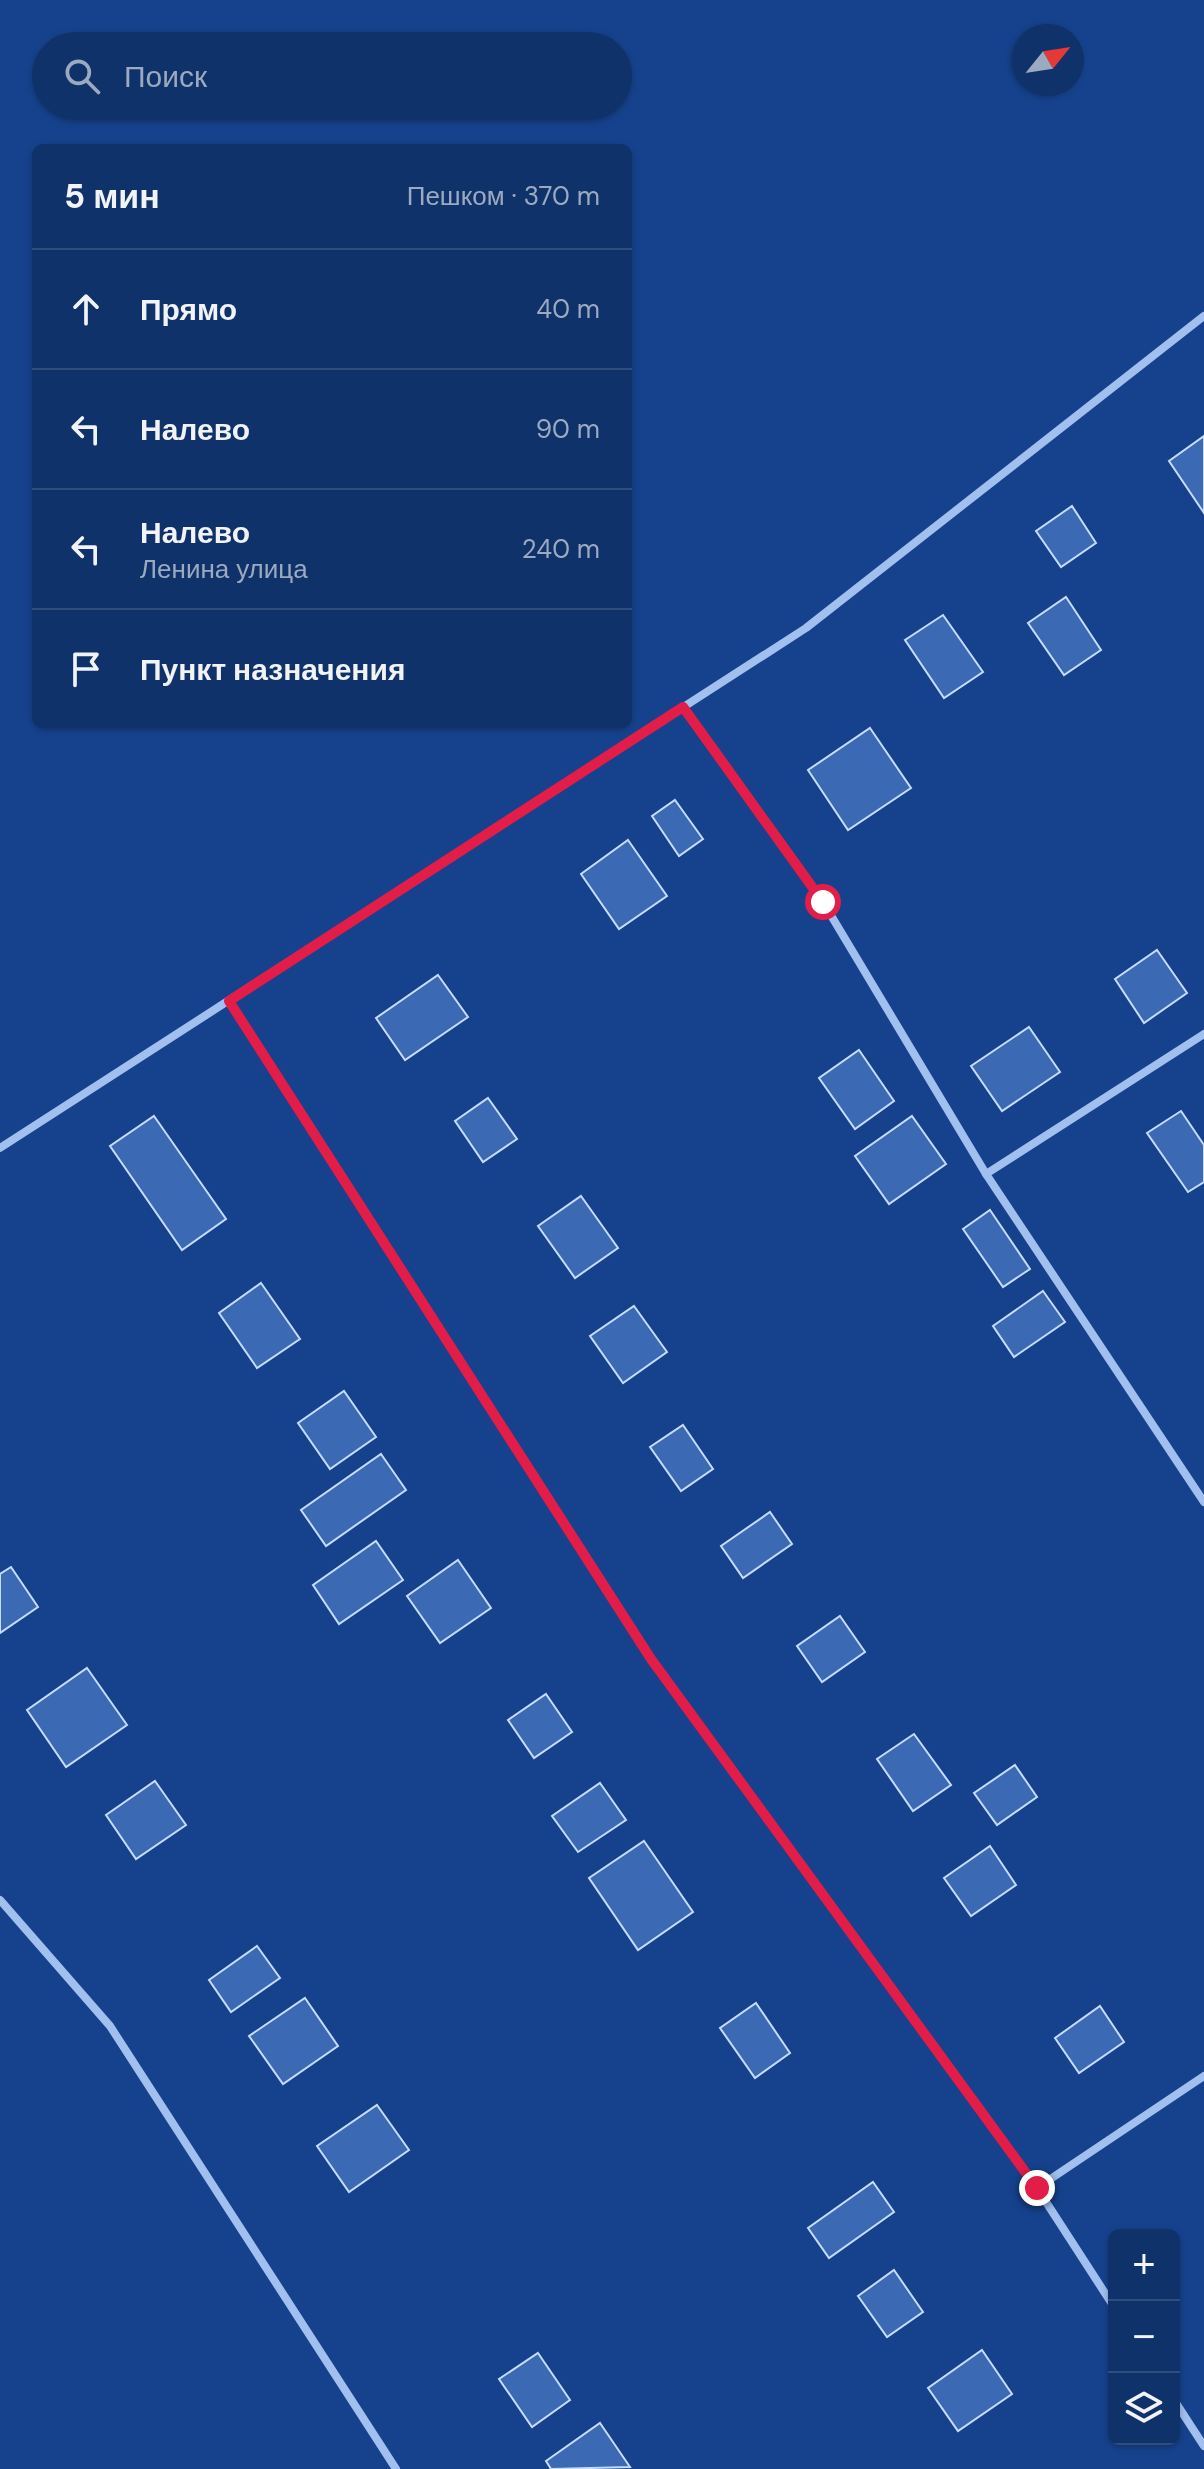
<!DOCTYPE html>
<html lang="ru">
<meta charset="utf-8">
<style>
:root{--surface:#10326a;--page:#1e3e72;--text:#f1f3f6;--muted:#9caac1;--line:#304d7e}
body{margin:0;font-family:"DM Sans",sans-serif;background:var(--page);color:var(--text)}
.controls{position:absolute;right:24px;bottom:24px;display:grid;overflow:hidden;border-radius:12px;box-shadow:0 2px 6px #0004}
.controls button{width:72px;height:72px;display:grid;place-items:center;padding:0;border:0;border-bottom:2px solid var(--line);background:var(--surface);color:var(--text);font:40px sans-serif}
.compass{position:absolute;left:1012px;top:24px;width:72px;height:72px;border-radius:50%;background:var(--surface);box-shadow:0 2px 6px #0004;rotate:60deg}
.stop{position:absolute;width:24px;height:24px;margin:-18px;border:6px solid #e11d48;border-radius:50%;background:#fff}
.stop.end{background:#e11d48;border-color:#fff;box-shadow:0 2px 8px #0008}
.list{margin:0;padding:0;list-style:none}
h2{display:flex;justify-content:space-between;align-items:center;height:104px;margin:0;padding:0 32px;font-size:34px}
h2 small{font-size:26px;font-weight:400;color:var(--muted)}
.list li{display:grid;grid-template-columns:52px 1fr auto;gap:24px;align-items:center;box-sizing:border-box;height:120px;padding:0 32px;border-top:2px solid var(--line)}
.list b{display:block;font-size:30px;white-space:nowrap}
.list p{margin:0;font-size:26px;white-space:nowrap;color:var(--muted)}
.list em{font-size:26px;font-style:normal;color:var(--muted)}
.icon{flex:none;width:44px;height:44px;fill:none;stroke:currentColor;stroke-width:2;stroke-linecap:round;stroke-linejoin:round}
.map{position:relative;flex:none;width:1204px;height:2469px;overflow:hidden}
.search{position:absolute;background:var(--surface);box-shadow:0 2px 6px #0004;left:32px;top:32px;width:600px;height:88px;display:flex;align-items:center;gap:20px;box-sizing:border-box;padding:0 28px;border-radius:44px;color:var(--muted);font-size:30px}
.panel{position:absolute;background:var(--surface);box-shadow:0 2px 6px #0004;left:32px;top:144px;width:600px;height:584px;border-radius:12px}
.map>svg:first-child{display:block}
</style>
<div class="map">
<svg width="1204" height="2469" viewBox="0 0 1204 2469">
<rect width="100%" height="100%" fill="#16428d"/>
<!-- building -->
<g fill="#3b69b4" stroke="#c7dbfb" stroke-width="2">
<path d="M1204,436V513L1169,461Z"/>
<path d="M1072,506L1096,543L1061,567L1036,531Z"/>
<path d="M1066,597L1101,650L1064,675L1028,623Z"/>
<path d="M943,615L983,672L944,698L905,640Z"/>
<path d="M870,728L911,788L848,830L808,770Z"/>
<path d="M675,800L703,839L679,856L652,816Z"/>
<path d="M628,840L667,896L619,929L581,874Z"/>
<path d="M1157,950L1187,993L1144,1023L1115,979Z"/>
<path d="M438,975L468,1017L405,1060L376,1018Z"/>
<path d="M1029,1027L1060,1072L1002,1111L971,1066Z"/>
<path d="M859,1050L894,1101L855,1129L819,1078Z"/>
<path d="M488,1098L517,1139L483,1162L455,1121Z"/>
<path d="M1181,1111L1204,1145V1182L1188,1192L1147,1133Z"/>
<path d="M154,1116L226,1219L182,1250L110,1146Z"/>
<path d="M912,1116L946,1164L889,1204L855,1156Z"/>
<path d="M581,1196L618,1248L575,1278L538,1226Z"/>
<path d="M990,1210L1030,1269L1003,1287L963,1229Z"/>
<path d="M261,1283L300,1339L257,1368L219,1313Z"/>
<path d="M1043,1291L1065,1322L1014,1357L993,1326Z"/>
<path d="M634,1306L667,1352L623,1383L590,1336Z"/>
<path d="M344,1391L376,1437L330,1469L298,1423Z"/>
<path d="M683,1425L713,1469L681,1491L650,1447Z"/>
<path d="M381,1454L406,1490L326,1546L301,1510Z"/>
<path d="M770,1512L792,1544L743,1578L721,1546Z"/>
<path d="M376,1541L403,1580L339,1624L313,1585Z"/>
<path d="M458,1560L491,1608L440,1643L407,1596Z"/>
<path d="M11,1567L38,1607L0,1633V1574Z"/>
<path d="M840,1616L865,1652L822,1682L797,1646Z"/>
<path d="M87,1668L127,1725L66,1767L27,1710Z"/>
<path d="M546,1694L572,1732L534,1758L508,1720Z"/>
<path d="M914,1734L951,1785L913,1811L877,1759Z"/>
<path d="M1015,1765L1037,1797L997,1825L974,1793Z"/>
<path d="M155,1781L186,1825L136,1859L106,1815Z"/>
<path d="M600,1783L626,1820L578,1852L552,1816Z"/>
<path d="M644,1841L693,1912L638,1950L589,1878Z"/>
<path d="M990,1846L1016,1885L971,1916L944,1878Z"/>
<path d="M257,1946L280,1978L231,2012L209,1980Z"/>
<path d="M305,1998L338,2046L283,2084L249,2036Z"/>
<path d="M756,2003L790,2053L755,2078L720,2028Z"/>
<path d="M1100,2006L1124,2042L1079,2073L1055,2038Z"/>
<path d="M377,2105L409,2150L349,2192L317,2146Z"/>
<path d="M873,2182L894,2212L829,2258L808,2228Z"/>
<path d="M894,2270L923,2312L887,2337L858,2296Z"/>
<path d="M982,2350L1012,2394L958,2431L928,2388Z"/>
<path d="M538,2353L570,2400L532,2427L499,2379Z"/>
<path d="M600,2423L630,2467L551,2469L546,2461Z"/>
</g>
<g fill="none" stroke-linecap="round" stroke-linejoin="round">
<!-- street -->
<g stroke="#a1bfef" stroke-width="8">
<path d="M683,707L823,902L986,1174L1204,1502"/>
<path d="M229,1001L651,1659L1037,2188L1114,2307"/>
<path d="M0,1148L806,628L1204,316"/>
<path d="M986,1174L1204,1034"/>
<path d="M0,1900L110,2026L396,2469"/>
<path d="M1037,2188L1204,2076"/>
<path d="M1174,2400L1204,2446"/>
</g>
</g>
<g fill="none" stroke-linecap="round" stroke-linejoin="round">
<!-- route -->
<path stroke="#e11d48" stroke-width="10" d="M823,902L683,707L229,1001L651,1659L1037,2188"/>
</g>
</svg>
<div class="controls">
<button>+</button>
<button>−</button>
<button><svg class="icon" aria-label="layers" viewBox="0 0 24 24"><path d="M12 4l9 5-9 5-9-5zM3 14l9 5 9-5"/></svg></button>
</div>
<svg class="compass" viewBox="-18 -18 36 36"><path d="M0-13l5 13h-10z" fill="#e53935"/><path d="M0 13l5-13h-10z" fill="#9caac1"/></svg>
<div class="stop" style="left:823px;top:902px"></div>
<div class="stop end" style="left:1037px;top:2188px"></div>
<div class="search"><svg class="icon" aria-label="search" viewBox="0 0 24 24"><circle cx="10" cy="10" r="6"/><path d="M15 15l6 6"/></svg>Поиск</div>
<section class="panel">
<h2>5 мин<small>Пешком · 370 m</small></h2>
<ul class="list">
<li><svg class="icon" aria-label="ahead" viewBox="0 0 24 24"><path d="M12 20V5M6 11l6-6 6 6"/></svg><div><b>Прямо</b></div><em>40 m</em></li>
<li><svg class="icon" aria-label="left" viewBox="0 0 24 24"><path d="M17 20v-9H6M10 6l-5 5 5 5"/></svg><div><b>Налево</b></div><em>90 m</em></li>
<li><svg class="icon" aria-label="left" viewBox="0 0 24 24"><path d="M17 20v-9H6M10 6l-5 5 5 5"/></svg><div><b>Налево</b><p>Ленина улица</p></div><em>240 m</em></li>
<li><svg class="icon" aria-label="arrive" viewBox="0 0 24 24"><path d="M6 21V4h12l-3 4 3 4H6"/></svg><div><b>Пункт назначения</b></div></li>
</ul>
</section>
</div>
